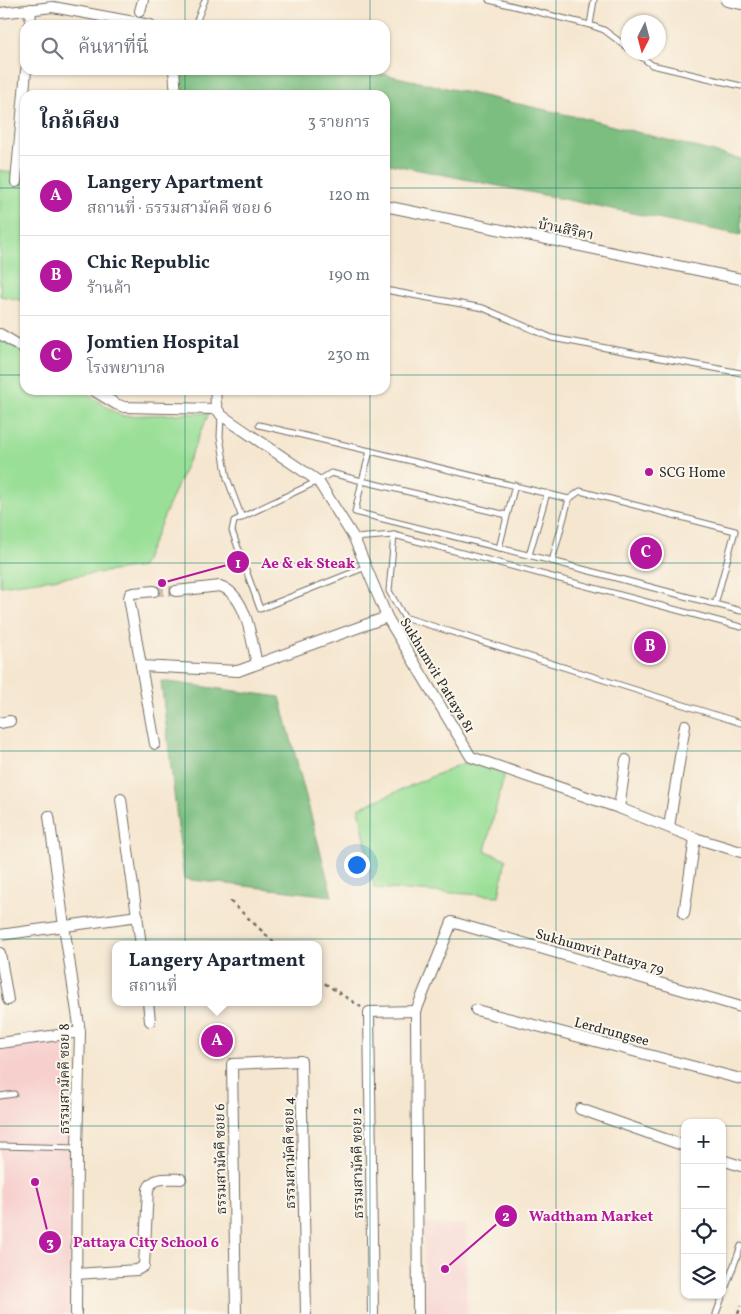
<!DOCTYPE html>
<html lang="th">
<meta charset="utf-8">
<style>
:root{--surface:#fff;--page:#f6f6f7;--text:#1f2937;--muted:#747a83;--line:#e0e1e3;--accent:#b5179e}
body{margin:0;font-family:Vollkorn,"Noto Serif Thai",serif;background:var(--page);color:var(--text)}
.controls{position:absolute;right:15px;bottom:15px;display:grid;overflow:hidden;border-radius:10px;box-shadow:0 1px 4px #0004}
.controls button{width:45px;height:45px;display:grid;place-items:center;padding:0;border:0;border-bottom:1px solid var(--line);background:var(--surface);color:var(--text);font:25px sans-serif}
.compass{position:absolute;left:621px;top:15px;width:45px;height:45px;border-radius:50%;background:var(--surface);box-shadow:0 1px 4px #0004;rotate:186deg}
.you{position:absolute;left:356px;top:864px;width:18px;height:18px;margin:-12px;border:4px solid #fff;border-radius:50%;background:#1a73e8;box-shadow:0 0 0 8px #1a73e833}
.badge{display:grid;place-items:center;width:32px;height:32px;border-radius:50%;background:var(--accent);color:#fff;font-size:16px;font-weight:700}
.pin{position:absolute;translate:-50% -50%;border:2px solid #fff;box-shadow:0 1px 5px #0006}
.popup{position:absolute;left:112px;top:941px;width:210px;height:65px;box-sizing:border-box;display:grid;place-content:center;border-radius:10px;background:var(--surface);filter:drop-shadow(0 1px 4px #0005);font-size:16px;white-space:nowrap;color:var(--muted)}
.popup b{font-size:19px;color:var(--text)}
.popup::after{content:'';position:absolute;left:50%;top:100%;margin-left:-10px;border:10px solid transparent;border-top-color:var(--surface)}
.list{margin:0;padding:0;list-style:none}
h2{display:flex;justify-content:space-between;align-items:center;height:65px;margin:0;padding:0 20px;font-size:21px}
h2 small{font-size:16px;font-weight:400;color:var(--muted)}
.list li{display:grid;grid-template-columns:32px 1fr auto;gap:15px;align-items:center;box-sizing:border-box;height:80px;padding:0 20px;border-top:1px solid var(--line)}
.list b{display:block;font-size:19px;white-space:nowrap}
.list p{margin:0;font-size:16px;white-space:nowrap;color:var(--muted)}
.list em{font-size:16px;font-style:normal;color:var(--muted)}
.icon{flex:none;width:28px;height:28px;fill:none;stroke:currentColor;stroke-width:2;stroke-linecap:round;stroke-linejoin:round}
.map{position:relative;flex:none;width:741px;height:1314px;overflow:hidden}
.search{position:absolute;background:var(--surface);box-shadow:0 1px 4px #0004;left:20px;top:20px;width:370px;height:55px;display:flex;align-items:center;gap:12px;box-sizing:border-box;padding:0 18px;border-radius:15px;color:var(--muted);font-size:19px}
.panel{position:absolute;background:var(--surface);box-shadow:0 1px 4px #0004;left:20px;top:90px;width:370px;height:305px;border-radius:15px}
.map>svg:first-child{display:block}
</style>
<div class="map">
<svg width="741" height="1314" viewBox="0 0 741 1314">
<rect width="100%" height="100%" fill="#fbf7ec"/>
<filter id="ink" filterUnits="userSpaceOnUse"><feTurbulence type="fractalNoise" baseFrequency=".02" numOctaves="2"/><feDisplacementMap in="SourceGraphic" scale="10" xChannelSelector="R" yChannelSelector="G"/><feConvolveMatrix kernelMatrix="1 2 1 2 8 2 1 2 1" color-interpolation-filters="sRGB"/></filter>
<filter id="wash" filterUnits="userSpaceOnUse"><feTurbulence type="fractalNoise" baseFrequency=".0096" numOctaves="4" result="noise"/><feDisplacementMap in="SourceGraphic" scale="20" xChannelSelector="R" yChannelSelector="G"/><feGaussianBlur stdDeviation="1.12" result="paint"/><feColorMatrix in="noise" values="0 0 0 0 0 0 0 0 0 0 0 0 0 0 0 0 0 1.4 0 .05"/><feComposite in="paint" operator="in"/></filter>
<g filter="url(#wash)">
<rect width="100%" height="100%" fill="#f5e6cf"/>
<!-- built -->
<g fill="#f7d0ce">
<path d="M70,1036L69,1314H0V1049Z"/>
<path d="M424,1223L466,1225L467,1314H425Z"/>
</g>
<!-- green -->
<g fill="#9adf97" stroke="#628561">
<path d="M0,170L25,175V301L0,296Z"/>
<path d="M0,338L25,354V390H81L121,416L209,413L142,567L0,586Z"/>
<path d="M468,761L505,772L485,851L506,859L499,896L374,888L359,808Z"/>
</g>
<!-- forest -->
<g fill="#7bbe80" stroke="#537456">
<path d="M178,70H365L582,118L741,159V235L385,163V95H181Z"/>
<path d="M161,681L280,697L332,896L184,879Z"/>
</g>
</g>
<g filter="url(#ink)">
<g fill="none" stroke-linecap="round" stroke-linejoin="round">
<!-- minor-tunnel -->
<path stroke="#cdc1ae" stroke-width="10" stroke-dasharray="10 5" stroke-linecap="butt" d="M154,591H176"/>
<defs>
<g id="service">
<path d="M489,0L590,25"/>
<path d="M594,0L590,25L604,30L628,48"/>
<path d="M195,25L205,0"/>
<path d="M635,52L652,65L741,86"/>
<path d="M385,290L483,308L552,338L741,373"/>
<path d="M221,415L220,437L227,478L242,518"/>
<path d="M259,425L370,451"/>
<path d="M507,515L362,481L370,451L569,499L580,491L735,531L715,605"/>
<path d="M394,535L389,591L404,617L741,723"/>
<path d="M354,538L394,535L741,627"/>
<path d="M499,548L515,485"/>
<path d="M529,555L547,493"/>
<path d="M552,561L569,499"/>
<path d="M366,567L260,609L232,531L234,521L318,481L331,473L362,481L355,512L552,561L741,611"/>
<path d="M0,1096L14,1094"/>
<path d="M0,1146L77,1148"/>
<path d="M716,1314L741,1246"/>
</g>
<g id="minor">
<path d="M140,11L143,0"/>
<path d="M0,13L53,7L150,25"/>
<path d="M30,25L31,9"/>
<path d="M174,70L176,95"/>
<path d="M16,182L26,70"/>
<path d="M385,206L741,279"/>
<path d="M0,334L25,349"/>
<path d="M93,390L116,404L124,407L216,409"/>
<path d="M216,390C215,400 215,407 221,415L318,481L354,538L387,617L471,757L619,808L695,838L741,852"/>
<path d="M154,591L133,593L130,594L129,598L155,744"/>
<path d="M176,591L220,586C247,595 251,639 257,664"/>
<path d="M141,666L238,671L387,617"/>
<path d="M0,723L10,721"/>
<path d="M121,799L141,945"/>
<path d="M619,808L626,760"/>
<path d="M49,816L64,926L80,1032L77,1148L76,1314"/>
<path d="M669,827L685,725"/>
<path d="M684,914L695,838"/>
<path d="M0,935L138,916"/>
<path d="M0,953L8,1000"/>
<path d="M148,1002L150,1021"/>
<path d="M476,1010L741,1079"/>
<path d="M0,1043L80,1032"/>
<path d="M580,1109L685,1146"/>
<path d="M722,1160L741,1166"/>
<path d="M76,1274L137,1270L144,1266L148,1189C153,1176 169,1179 181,1179"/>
<path d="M236,1314L232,1064L301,1061L306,1314"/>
<path d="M373,1314L369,1012L416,1011"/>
<path d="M418,1314L416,1011L452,922L741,1007"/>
</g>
<path id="tertiary" d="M727,0L741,3"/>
</defs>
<!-- service casing -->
<use href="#service" stroke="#726c64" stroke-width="7"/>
<!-- minor casing -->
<use href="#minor" stroke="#726c64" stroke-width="12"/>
<!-- tertiary casing -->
<use href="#tertiary" stroke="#726c64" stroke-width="14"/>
<!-- path -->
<g stroke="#726c64" stroke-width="2.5" stroke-dasharray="4 4" stroke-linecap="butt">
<path d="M230,901L277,945"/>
<path d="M318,979L361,1007"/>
<path d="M738,1314L741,1306"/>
</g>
<!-- service -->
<use href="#service" stroke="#fff" stroke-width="5"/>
<!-- minor -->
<use href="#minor" stroke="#fff" stroke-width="10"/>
<!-- tertiary -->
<use href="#tertiary" stroke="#fff" stroke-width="12"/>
</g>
</g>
<!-- grid -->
<path fill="none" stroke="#0f766e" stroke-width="1" stroke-opacity="0.55" d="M185,0V25M370,0V25M556,0V1314M185,70V95M370,70V95M0,188H25M385,188H741M0,375H25M385,375H741M185,390V1314M370,390V1314M0,563H741M0,751H741M0,939H741M0,1126H685M722,1126H741"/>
<!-- markers -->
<circle fill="#b5179e" stroke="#fbf7ec" stroke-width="2" cx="649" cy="472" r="5"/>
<g text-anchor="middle" stroke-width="4" stroke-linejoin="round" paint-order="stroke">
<!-- street labels -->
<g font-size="14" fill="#2b2b2b" stroke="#fbf7ec">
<text transform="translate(566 229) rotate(12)" y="5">บ้านสิริคา</text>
<text transform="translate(438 675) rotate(59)" y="5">Sukhumvit Pattaya 81</text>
<text transform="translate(600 951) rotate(16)" y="5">Sukhumvit Pattaya 79</text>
<text transform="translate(612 1031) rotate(15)" y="5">Lerdrungsee</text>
<text transform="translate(64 1079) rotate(-90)" y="5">ธรรมสามัคคี ซอย 8</text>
<text transform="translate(289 1153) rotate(-91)" y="5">ธรรมสามัคคี ซอย 4</text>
<text transform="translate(220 1159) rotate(-91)" y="5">ธรรมสามัคคี ซอย 6</text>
<text transform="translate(357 1163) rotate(-91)" y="5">ธรรมสามัคคี ซอย 2</text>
</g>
<!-- poi labels -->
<g font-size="14" fill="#2b2b2b" stroke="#fbf7ec" text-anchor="start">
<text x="659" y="477">SCG Home</text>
</g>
</g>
<!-- callouts -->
<path fill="none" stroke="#b5179e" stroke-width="2" d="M162 583L238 562M445 1269L506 1216M35 1182L50 1242"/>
<g fill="#b5179e" stroke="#fbf7ec" stroke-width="2">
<circle cx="162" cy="583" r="5"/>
<circle cx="445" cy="1269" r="5"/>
<circle cx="35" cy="1182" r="5"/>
<circle cx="238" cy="562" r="12"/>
<circle cx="506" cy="1216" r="12"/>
<circle cx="50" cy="1242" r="12"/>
</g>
<g font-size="15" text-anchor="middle" font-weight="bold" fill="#fff">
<text x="238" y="568">1</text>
<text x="506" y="1221">2</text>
<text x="50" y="1247">3</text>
</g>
<g font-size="15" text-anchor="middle" font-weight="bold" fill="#b5179e" stroke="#fbf7ec" stroke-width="4" stroke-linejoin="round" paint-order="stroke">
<text x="308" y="568">Ae &amp; ek Steak</text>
<text x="591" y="1221">Wadtham Market</text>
<text x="146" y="1247">Pattaya City School 6</text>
</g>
</svg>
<div class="controls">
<button>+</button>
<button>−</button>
<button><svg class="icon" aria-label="locate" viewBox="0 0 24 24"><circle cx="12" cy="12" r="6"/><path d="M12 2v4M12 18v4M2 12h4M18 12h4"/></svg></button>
<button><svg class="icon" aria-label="layers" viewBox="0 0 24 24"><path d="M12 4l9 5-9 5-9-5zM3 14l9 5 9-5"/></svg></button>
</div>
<svg class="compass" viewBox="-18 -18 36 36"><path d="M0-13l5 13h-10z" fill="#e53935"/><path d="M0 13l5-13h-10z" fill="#747a83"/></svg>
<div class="you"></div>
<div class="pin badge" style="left:217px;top:1041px">A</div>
<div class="popup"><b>Langery Apartment</b>สถานที่</div>
<div class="pin badge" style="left:650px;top:647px">B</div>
<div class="pin badge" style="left:646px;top:553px">C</div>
<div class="search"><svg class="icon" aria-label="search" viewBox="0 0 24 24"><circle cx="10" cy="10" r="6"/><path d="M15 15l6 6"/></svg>ค้นหาที่นี่</div>
<section class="panel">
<h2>ใกล้เคียง<small>3 รายการ</small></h2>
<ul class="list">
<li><span class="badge">A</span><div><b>Langery Apartment</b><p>สถานที่ · ธรรมสามัคคี ซอย 6</p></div><em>120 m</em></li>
<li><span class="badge">B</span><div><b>Chic Republic</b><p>ร้านค้า</p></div><em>190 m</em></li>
<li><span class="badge">C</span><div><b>Jomtien Hospital</b><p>โรงพยาบาล</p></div><em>230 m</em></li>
</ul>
</section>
</div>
